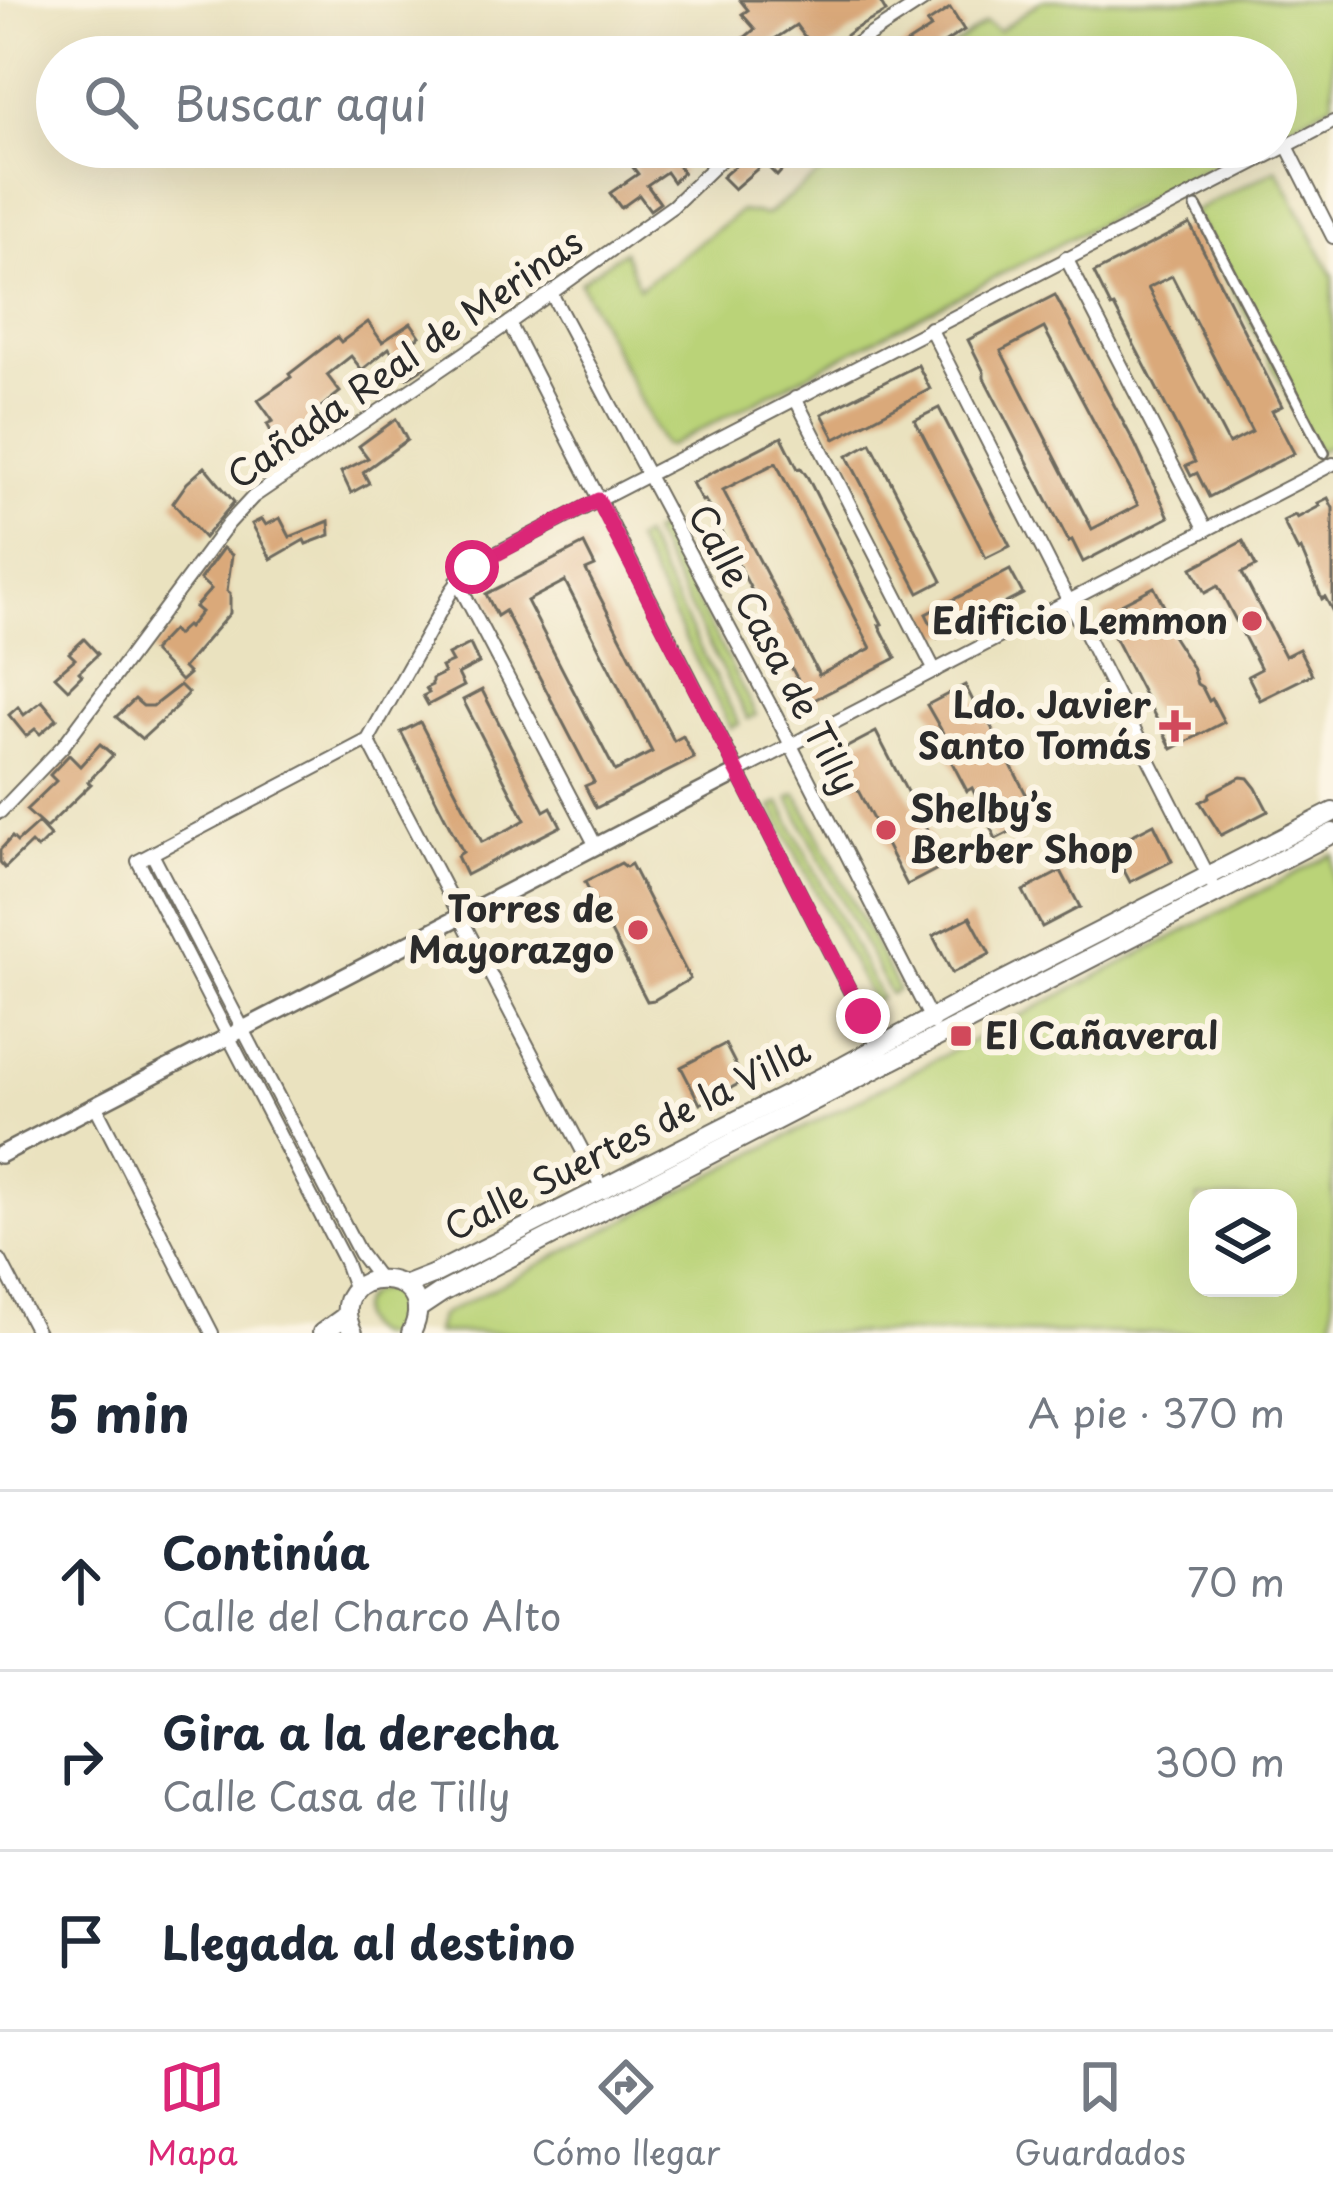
<!DOCTYPE html>
<html lang="es">
<meta charset="utf-8">
<style>
:root{--surface:#fff;--page:#f2f2f3;--text:#1f2937;--muted:#747a83;--line:#e0e1e3;--accent:#db2777}
body{margin:0;font-family:"Playpen Sans",sans-serif;background:var(--page);color:var(--text)}
.controls{position:absolute;right:36px;bottom:36px;display:grid;overflow:hidden;border-radius:24px;box-shadow:0 12px 48px #0002}
.controls button{width:108px;height:108px;display:grid;place-items:center;padding:0;border:0;border-bottom:3px solid var(--line);background:var(--surface);color:var(--text);font:60px sans-serif}
.stop{position:absolute;width:36px;height:36px;margin:-27px;border:9px solid #db2777;border-radius:50%;background:#fff}
.stop.end{background:#db2777;border-color:#fff;box-shadow:0 3px 12px #0008}
.list{margin:0;padding:0;list-style:none}
h2{display:flex;justify-content:space-between;align-items:center;height:156px;margin:0;padding:0 48px;font-size:51px}
h2 small{font-size:39px;font-weight:400;color:var(--muted)}
.list li{display:grid;grid-template-columns:78px 1fr auto;gap:36px;align-items:center;box-sizing:border-box;height:180px;padding:0 48px;border-top:3px solid var(--line)}
.list b{display:block;font-size:45px;white-space:nowrap}
.list p{margin:0;font-size:39px;white-space:nowrap;color:var(--muted)}
.list em{font-size:39px;font-style:normal;color:var(--muted)}
.icon{flex:none;width:66px;height:66px;fill:none;stroke:currentColor;stroke-width:2;stroke-linecap:round;stroke-linejoin:round}
.map{position:relative;flex:none;width:1333px;height:1333px;overflow:hidden}
.search{position:absolute;background:var(--surface);box-shadow:0 12px 48px #0002;left:36px;right:36px;top:36px;height:132px;display:flex;align-items:center;gap:30px;box-sizing:border-box;padding:0 42px;border-radius:66px;color:var(--muted);font-size:45px}
.sheet{height:696px;background:var(--surface)}
nav{display:flex;justify-content:space-around;align-items:center;box-sizing:border-box;height:168px;border-top:3px solid var(--line);background:var(--surface);font-size:33px;color:var(--muted)}
nav a{display:grid;justify-items:center;gap:6px}
nav .on{color:var(--accent)}
.map>svg:first-child{display:block}
</style>
<div class="map">
<svg width="1333" height="1333" viewBox="0 0 1333 1333">
<rect width="100%" height="100%" fill="#fcf5e5"/>
<filter id="ink" filterUnits="userSpaceOnUse"><feTurbulence type="fractalNoise" baseFrequency=".00833" numOctaves="2"/><feDisplacementMap in="SourceGraphic" scale="24" xChannelSelector="R" yChannelSelector="G"/><feConvolveMatrix kernelMatrix="1 2 1 2 8 2 1 2 1" color-interpolation-filters="sRGB"/></filter>
<filter id="wash" filterUnits="userSpaceOnUse"><feTurbulence type="fractalNoise" baseFrequency=".004" numOctaves="4" result="noise"/><feDisplacementMap in="SourceGraphic" scale="48" xChannelSelector="R" yChannelSelector="G"/><feGaussianBlur stdDeviation="2.7" result="paint"/><feColorMatrix in="noise" values="0 0 0 0 0 0 0 0 0 0 0 0 0 0 0 0 0 1.4 0 .05"/><feComposite in="paint" operator="in"/></filter>
<g filter="url(#wash)">
<rect width="100%" height="100%" fill="#eae2bf"/>
<!-- green -->
<g fill="#bad378" stroke="#727f52" stroke-width="3" fill-rule="evenodd">
<path d="M1042,0H1333V103L1276,132V57H944L942,55L985,23L999,31Z"/>
<path d="M855,147H1247L669,446L663,445L580,282L624,251L639,288L741,211L766,215Z"/>
<path d="M1277,169L1333,276V444L1317,452L1193,212Z"/>
<path d="M659,528L756,715L748,719L651,533Z"/>
<path d="M643,537L739,724L731,728L635,541Z"/>
<path d="M797,794L898,990L890,994L789,798Z"/>
<path d="M780,803L881,998L873,1002L772,807Z"/>
<path d="M1333,854V1333H436L440,1316ZM1198,1198H1288V1288H1198Z"/>
<circle cx="382" cy="1313" r="23"/>
</g>
<g id="blocks">
<!-- building -->
<g fill="#daa97a" fill-rule="evenodd">
<path d="M740,0H879L886,12L853,30L819,56L796,25L767,44L766,42L749,57H689L716,37L727,52L755,29L742,14L748,10Z"/>
<path d="M950,8L964,30L936,48L940,53L935,57H886L931,28L927,23Z"/>
<path d="M648,147H681L672,157L683,172L673,182L666,172L647,185L660,203L650,210L639,195L621,208L610,193L638,174L632,166L652,152Z"/>
<path d="M765,148L784,168L777,176L764,163L734,189L722,177L751,152L755,157Z"/>
<path d="M1190,224L1282,406L1272,411L1294,453L1209,497L1197,473L1191,476L1186,466L1195,462L1114,306L1111,307L1094,273ZM1172,276L1252,432L1229,444L1148,288Z"/>
<path d="M1055,295L1135,444L1169,517L1083,562L1072,540L1069,542L984,378V372L968,340ZM1044,328L1138,505L1092,529L1001,351Z"/>
<path d="M368,322L382,342L411,323L420,336L411,342L426,366L407,378L389,348L362,370L351,356L327,375L340,392L316,411L323,421L306,433L309,439L283,454L267,424L273,421L258,400L291,377L289,374L337,337L341,342Z"/>
<path d="M918,365L930,389L835,439L822,414Z"/>
<path d="M939,408L1010,546L986,558L915,420Z"/>
<path d="M396,419L407,440L363,472L369,483L351,493L341,472L368,458L359,446Z"/>
<path d="M782,437L798,469L801,468L808,478L882,624L879,625L896,658L806,704L797,686L800,684L705,500L702,501L692,483ZM776,463L871,648L819,675L723,490Z"/>
<path d="M871,443L942,581L919,593L847,456Z"/>
<path d="M205,467L234,502L204,538L173,503L187,483Z"/>
<path d="M1328,498L1333,508V612L1325,597L1322,599L1301,549L1298,551L1283,521L1295,515L1297,518L1320,506L1318,503Z"/>
<path d="M280,518L290,537L329,521L330,535L306,544L304,540L271,559L252,524L262,519L266,525Z"/>
<path d="M1243,541L1256,566L1242,573L1285,656L1299,649L1312,674L1260,700L1248,676L1261,669L1218,586L1205,593L1192,568Z"/>
<path d="M584,544L595,566L586,570L619,634L674,741L683,736L694,758L596,808L585,786L594,782L505,611L497,616L486,594ZM565,581L652,752L615,771L527,601Z"/>
<path d="M223,548L232,555L227,591L230,593V613L183,668L189,674L181,681L152,651L172,630L176,635L186,626L188,628L201,612L195,607L211,589L200,579Z"/>
<path d="M1010,570L1023,594L938,638L926,614Z"/>
<path d="M1154,587L1166,610L1163,611L1170,626L1169,631L1192,667L1197,684L1202,687L1209,701L1212,699L1224,722L1172,749L1102,614Z"/>
<path d="M84,639L98,654L79,672L82,675L68,689L55,676L75,659L69,653Z"/>
<path d="M470,644L479,663L458,674L464,686L428,705L423,696L429,693L426,688L432,685V679L444,673L441,667L452,662L448,655Z"/>
<path d="M180,685L188,693L176,706L177,707L142,739L116,717L135,699L143,706H153Z"/>
<path d="M965,685L974,703L978,701L1029,800L1026,802L1035,819L996,839L972,788L967,791L949,757L955,754L927,705Z"/>
<path d="M482,690L544,811L551,807L561,826L466,875L457,856L463,852L401,732L420,722L482,842L509,829L525,820L463,700Z"/>
<path d="M42,701L57,719L40,734L35,729L26,736L9,715L18,707L24,715Z"/>
<path d="M876,732L945,865L907,885L838,752Z"/>
<path d="M100,744L113,755L88,782L91,784L46,828L26,810L56,781L50,775L69,755L80,766Z"/>
<path d="M1241,777L1248,778L1256,788L1268,811L1221,835L1200,802L1209,797L1210,793Z"/>
<path d="M38,823L50,836L37,849L31,843L5,868L0,862V850L12,837L17,842Z"/>
<path d="M1154,824L1172,861L1130,882L1111,846Z"/>
<path d="M621,863L626,867L631,864L690,979L654,1000L647,1001L585,882Z"/>
<path d="M1061,871L1080,907L1042,927L1023,891Z"/>
<path d="M970,917L990,954L952,973L933,936Z"/>
<path d="M725,1044L744,1081L700,1104L681,1067Z"/>
</g>
</g>
</g>
<g filter="url(#ink)">
<use href="#blocks" fill-opacity="0" stroke="#6e6b5f" stroke-width="3"/>
<g fill="none" stroke-linecap="round" stroke-linejoin="round">
<defs>
<path id="pedestrian" d="M1196,207L1324,453"/>
<g id="minor">
<path d="M836,57L924,0"/>
<path d="M1287,146L1333,237"/>
<path d="M1066,258L1206,530"/>
<path d="M551,293L776,716L933,1023"/>
<path d="M509,323L882,1054"/>
<path d="M930,328L1217,893"/>
<path d="M795,398L935,671"/>
<path d="M457,581L596,846"/>
<path d="M368,740L604,1192"/>
<path d="M737,773L1333,464"/>
<path d="M0,812L63,746L228,524L253,497L509,323L673,206L734,147"/>
<path d="M152,854L360,1254L378,1278"/>
<path d="M95,1105L212,1333"/>
<path d="M0,1260L38,1333"/>
<path d="M355,1290L345,1262L138,861L368,740L452,590L466,572L481,561L1333,122"/>
</g>
<path id="tertiary" d="M0,1155L737,773"/>
<g id="secondary">
<path d="M404,1286L432,1275L844,1066L958,1004L1333,812"/>
<path d="M417,1309L441,1293L1333,833"/>
<path d="M322,1333L347,1315"/>
<path d="M353,1333C318,1261 446,1263 411,1333"/>
</g>
</defs>
<!-- pedestrian casing -->
<use href="#pedestrian" stroke="#6e6b5f" stroke-width="14"/>
<!-- minor casing -->
<use href="#minor" stroke="#6e6b5f" stroke-width="16"/>
<!-- tertiary casing -->
<use href="#tertiary" stroke="#6e6b5f" stroke-width="20"/>
<!-- secondary casing -->
<use href="#secondary" stroke="#6e6b5f" stroke-width="22"/>
<!-- pedestrian -->
<use href="#pedestrian" stroke="#fff" stroke-width="9"/>
<!-- minor -->
<use href="#minor" stroke="#fff" stroke-width="12"/>
<!-- tertiary -->
<use href="#tertiary" stroke="#fff" stroke-width="15"/>
<!-- secondary -->
<use href="#secondary" stroke="#fff" stroke-width="18"/>
</g>
</g>
<g fill="none" stroke-linecap="round" stroke-linejoin="round" filter="url(#ink)">
<!-- route -->
<path stroke="#db2777" stroke-width="15" d="M472,567L598,500L863,1016"/>
</g>
<!-- markers -->
<g fill="#d1495b" stroke="#fcf5e5" stroke-width="4.5">
<circle cx="1252" cy="621" r="12"/>
<path d="M1169 708h12v12h12v12h-12v12h-12v-12h-12v-12h12z"/>
<circle cx="886" cy="830" r="12"/>
<circle cx="638" cy="930" r="12"/>
<rect x="949" y="1024" width="24" height="24" rx="6"/>
</g>
<g text-anchor="middle" stroke-width="12" stroke-linejoin="round" paint-order="stroke">
<!-- street labels -->
<g font-size="36" fill="#2b2b2b" stroke="#fcf5e5">
<text transform="translate(405 359) rotate(-35)" y="13">Cañada Real de Merinas</text>
<text transform="translate(774 649) rotate(62)" y="13">Calle Casa de Tilly</text>
<text transform="translate(627 1139) rotate(-27)" y="13">Calle Suertes de la Villa</text>
</g>
<!-- poi labels -->
<g font-size="36" font-weight="bold" fill="#2b2b2b" stroke="#fcf5e5" text-anchor="end">
<text x="1228" y="634">Edificio Lemmon</text>
<text x="1151" y="718">Ldo. Javier<tspan x="1151" dy="41">Santo Tomás</tspan></text>
<text x="910" y="822" text-anchor="start">Shelby’s<tspan x="910" dy="41">Berber Shop</tspan></text>
<text x="614" y="922">Torres de<tspan x="614" dy="41">Mayorazgo</tspan></text>
<text x="985" y="1049" text-anchor="start">El Cañaveral</text>
</g>
</g>
</svg>
<div class="controls">
<button><svg class="icon" aria-label="layers" viewBox="0 0 24 24"><path d="M12 4l9 5-9 5-9-5zM3 14l9 5 9-5"/></svg></button>
</div>
<div class="stop" style="left:472px;top:567px"></div>
<div class="stop end" style="left:863px;top:1016px"></div>
<div class="search"><svg class="icon" aria-label="search" viewBox="0 0 24 24"><circle cx="10" cy="10" r="6"/><path d="M15 15l6 6"/></svg>Buscar aquí</div>
</div>
<section class="sheet">
<h2>5 min<small>A pie · 370 m</small></h2>
<ul class="list">
<li><svg class="icon" aria-label="ahead" viewBox="0 0 24 24"><path d="M12 20V5M6 11l6-6 6 6"/></svg><div><b>Continúa</b><p>Calle del Charco Alto</p></div><em>70 m</em></li>
<li><svg class="icon" aria-label="right" viewBox="0 0 24 24"><path d="M7 20v-9h11M14 6l5 5-5 5"/></svg><div><b>Gira a la derecha</b><p>Calle Casa de Tilly</p></div><em>300 m</em></li>
<li><svg class="icon" aria-label="arrive" viewBox="0 0 24 24"><path d="M6 21V4h12l-3 4 3 4H6"/></svg><div><b>Llegada al destino</b></div></li>
</ul>
</section>
<nav>
<a class="on"><svg class="icon" aria-label="map" viewBox="0 0 24 24"><path d="M3 6l6-2 6 2 6-2v14l-6 2-6-2-6 2zM9 4v14M15 6v14"/></svg>Mapa</a>
<a><svg class="icon" aria-label="directions" viewBox="0 0 24 24"><path d="M12 3l9 9-9 9-9-9zM9 14v-3h6M13 9l2 2-2 2"/></svg>Cómo llegar</a>
<a><svg class="icon" aria-label="saved" viewBox="0 0 24 24"><path d="M7 4h10v16l-5-4-5 4z"/></svg>Guardados</a>
</nav>
